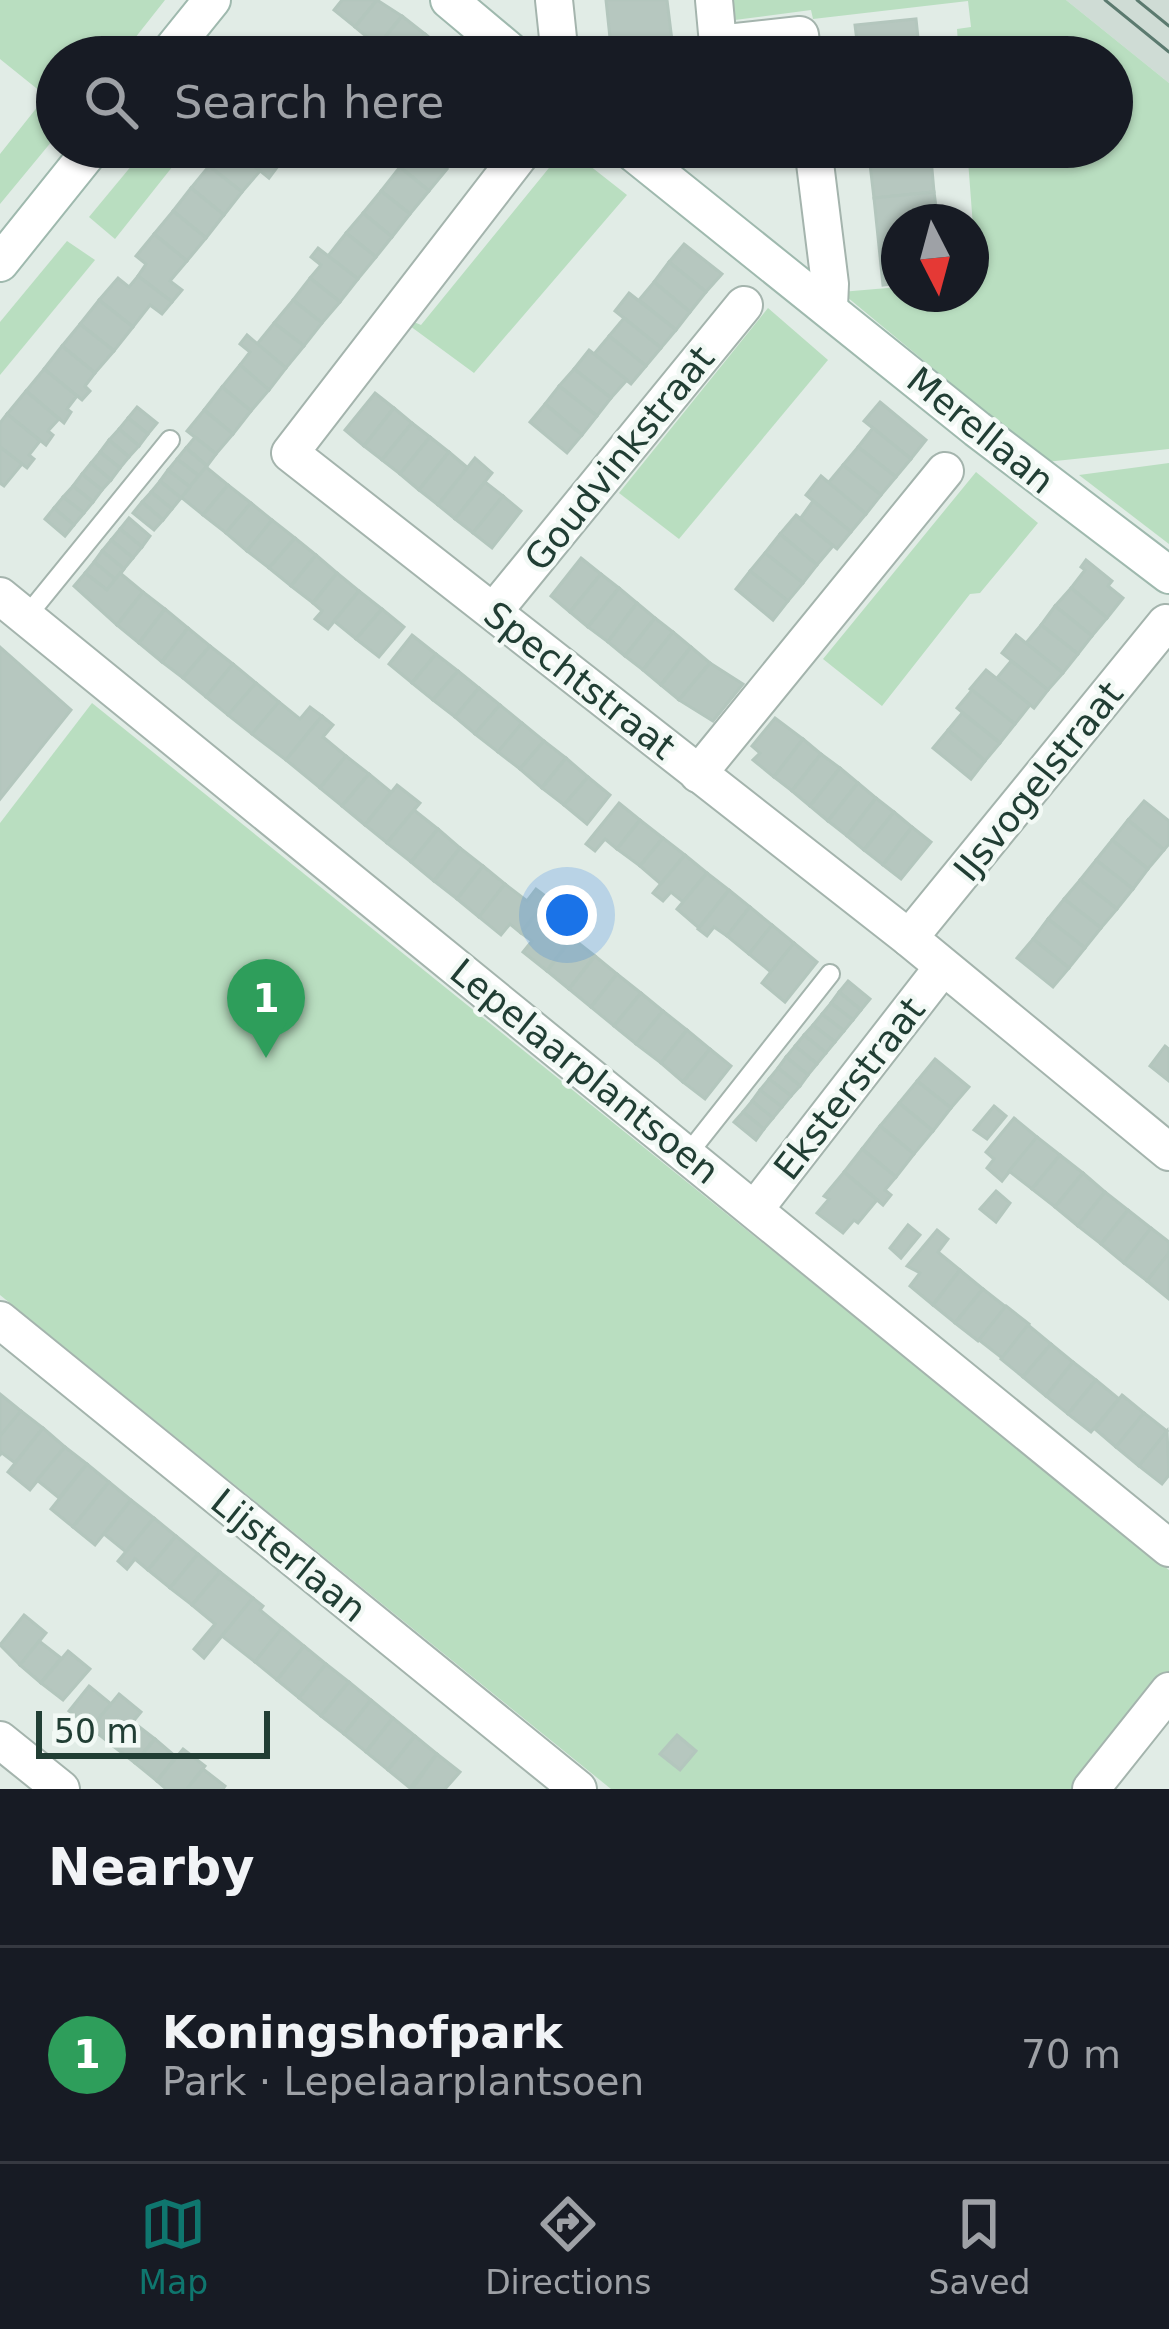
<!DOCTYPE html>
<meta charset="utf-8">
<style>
:root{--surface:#171b24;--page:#20242c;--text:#f1f3f6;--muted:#9ea1a6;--line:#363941;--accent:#0f766e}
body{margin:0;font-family:"DejaVu Sans",sans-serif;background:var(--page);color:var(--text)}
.compass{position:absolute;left:881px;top:204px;width:108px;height:108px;border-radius:50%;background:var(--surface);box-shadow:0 3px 9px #0004;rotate:174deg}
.scale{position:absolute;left:36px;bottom:30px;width:234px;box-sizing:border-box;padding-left:12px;border:6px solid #213e34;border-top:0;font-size:33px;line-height:42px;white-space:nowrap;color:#213e34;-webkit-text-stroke:9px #f2f9f5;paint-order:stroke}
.you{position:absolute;left:567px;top:915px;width:42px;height:42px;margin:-30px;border:9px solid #fff;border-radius:50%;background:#1a73e8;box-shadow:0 0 0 18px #1a73e833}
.badge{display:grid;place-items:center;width:78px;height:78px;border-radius:50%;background:var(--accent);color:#fff;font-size:39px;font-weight:700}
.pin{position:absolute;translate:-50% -99px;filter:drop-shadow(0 3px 6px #0008)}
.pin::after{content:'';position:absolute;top:63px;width:42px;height:36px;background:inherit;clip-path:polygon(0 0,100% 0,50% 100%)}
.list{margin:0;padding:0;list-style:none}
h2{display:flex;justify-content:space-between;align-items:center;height:156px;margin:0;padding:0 48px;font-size:51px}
h2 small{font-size:39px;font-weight:400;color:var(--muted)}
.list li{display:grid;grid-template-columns:78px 1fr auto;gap:36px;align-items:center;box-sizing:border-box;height:216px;padding:0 48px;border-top:3px solid var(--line)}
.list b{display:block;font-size:45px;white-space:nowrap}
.list p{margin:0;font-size:39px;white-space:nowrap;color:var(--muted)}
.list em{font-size:39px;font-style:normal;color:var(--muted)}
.icon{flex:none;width:66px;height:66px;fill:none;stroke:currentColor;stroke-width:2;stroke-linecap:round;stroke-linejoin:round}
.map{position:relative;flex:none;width:1169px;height:1789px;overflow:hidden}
.search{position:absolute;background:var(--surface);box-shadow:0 3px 9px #0004;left:36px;right:36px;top:36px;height:132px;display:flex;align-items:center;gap:30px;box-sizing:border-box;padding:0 42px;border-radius:66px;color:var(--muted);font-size:45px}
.sheet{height:372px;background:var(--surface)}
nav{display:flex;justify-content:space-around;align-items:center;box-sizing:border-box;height:168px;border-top:3px solid var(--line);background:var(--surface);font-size:33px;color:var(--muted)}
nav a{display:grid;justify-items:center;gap:6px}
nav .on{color:var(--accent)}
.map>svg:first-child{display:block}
</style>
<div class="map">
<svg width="1169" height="1789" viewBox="0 0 1169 1789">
<rect width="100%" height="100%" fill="#e1ece6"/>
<!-- built -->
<path fill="#cfdcd5" d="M1066,0H1169V83Z"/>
<!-- green -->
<g fill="#b9dec0">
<path d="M0,0H165L120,57H57V135L0,204V154L46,96L0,59Z"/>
<path d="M725,0H1066L1169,83V449L1046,462L841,292L899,287V294H971V281L977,279L967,147H1112V57H959L957,29L971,27L968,1L813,19L811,10L727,21Z"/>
<path d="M147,147H188L115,239L89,217Z"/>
<path d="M566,147L627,195L474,373L410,326L414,322L421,325Z"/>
<path d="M67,241L95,260L0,375V322Z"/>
<path d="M768,308L828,360L679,539L619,493Z"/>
<path d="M1169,463V544L1079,475Z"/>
<path d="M976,472L1038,523L980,593L970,594L882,706L823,659Z"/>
<path d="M92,703L1169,1570V1676L1078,1789H611L0,1295V823Z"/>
</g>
<!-- building -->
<g fill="#b6c7bf" stroke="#b3c6bd" stroke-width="3">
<path d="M342,0H377L355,27L334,10Z"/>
<path d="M377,0L402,16L378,46L355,27Z"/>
<path d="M606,0H667L674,57H612Z"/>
<path d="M402,16L425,34L406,57H392L378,46Z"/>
<path d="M916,19L920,57H859L855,25Z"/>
<path d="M425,34L445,50L440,57H406Z"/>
<path d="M224,147H231L260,171L242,192L209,166Z"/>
<path d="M231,147H277L287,155L285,158L276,151L269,159L278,166L269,178Z"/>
<path d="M416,147L447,169L429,191L400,167Z"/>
<path d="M868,147H930L934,192L874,198Z"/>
<path d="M209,166L242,192L224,215L191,188Z"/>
<path d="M400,167L429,191L410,214L381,191Z"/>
<path d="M191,188L224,215L206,238L173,211Z"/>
<path d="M381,191L410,214L392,237L363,213Z"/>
<path d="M934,192L938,222H899V283L883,285L874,198Z"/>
<path d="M173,211L206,238L187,261L154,234Z"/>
<path d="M363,213L392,237L376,257L346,233Z"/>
<path d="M346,233L376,257L358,279L328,256Z"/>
<path d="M154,234L187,261L170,281L182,290L172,302L138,276L146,264L136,256Z"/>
<path d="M684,244L722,274L706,292L669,262Z"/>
<path d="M318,248L358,279L340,302L310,278L321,265L311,257Z"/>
<path d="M669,262L706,292L690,312L654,282Z"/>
<path d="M138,276L172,302L162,314L150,305L133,327L99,300L118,278L129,287Z"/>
<path d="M310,278L340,302L322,323L293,300Z"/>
<path d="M654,282L690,312L676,330L639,300Z"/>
<path d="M629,293L676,330L661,348L615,311Z"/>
<path d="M99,300L133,327L114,351L80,324Z"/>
<path d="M293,300L322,323L304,346L274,323Z"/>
<path d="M624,318L661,348L646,366L609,336Z"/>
<path d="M274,323L304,346L286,368L257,344Z"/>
<path d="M80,324L114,351L95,373L62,346Z"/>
<path d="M247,335L286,368L269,390L240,365L250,352L240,344Z"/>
<path d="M609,336L646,366L631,384L594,354Z"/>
<path d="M62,346L95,373L85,386L90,391L82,400L44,369Z"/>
<path d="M589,350L627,380L611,398L574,369Z"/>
<path d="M240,365L269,390L251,411L222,387Z"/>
<path d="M44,369L77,396L67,409L71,412L64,423L26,391Z"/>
<path d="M574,369L611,398L597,416L559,386Z"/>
<path d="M559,386L597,416L582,435L545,404Z"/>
<path d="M222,387L251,411L233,434L204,410Z"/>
<path d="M26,391L59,419L48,431L53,435L46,445L7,414Z"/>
<path d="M375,393L394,408L364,446L345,430Z"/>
<path d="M880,402L926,440L911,459L864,421Z"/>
<path d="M545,404L582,435L567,453L530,422Z"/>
<path d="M137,407L157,423L148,434L128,418Z"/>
<path d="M394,408L412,423L382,460L364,446Z"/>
<path d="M204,410L233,434L216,454L187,431Z"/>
<path d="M7,414L40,441L29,455L34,459L27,468L0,447V423Z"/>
<path d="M128,418L148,434L139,446L119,429Z"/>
<path d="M412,423L430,437L400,474L382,460Z"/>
<path d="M873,428L911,459L896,477L858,447Z"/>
<path d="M119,429L139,446L129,457L109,440Z"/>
<path d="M195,437L216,454L207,466L186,448Z"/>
<path d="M430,437L449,452L419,490L400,474Z"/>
<path d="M109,440L129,457L120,468L100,452Z"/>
<path d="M0,447L22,464L4,486L0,483Z"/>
<path d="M858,447L896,477L881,495L843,465Z"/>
<path d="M186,448L207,466L199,476L177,459Z"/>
<path d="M100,452L120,468L111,480L91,463Z"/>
<path d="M449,452L468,468L438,505L419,490Z"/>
<path d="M475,458L492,473L455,519L438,505Z"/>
<path d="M177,459L199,476L190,487L168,470Z"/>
<path d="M91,463L111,480L102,490L82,474Z"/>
<path d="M843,465L881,495L866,514L828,483Z"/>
<path d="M206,467L228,485L203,515L181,497Z"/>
<path d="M168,470L190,487L181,498L160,481Z"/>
<path d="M82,474L102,490L93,502L73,486Z"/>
<path d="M821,476L866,514L851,532L806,495Z"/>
<path d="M160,481L181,498L172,509L151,492Z"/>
<path d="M485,482L503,496L473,533L455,519Z"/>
<path d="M228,485L251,503L226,533L203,515Z"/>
<path d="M73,486L93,502L84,513L63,497Z"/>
<path d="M151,492L172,509L163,520L142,502Z"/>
<path d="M503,496L521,511L492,548L473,533Z"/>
<path d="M63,497L84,513L74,525L54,508Z"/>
<path d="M813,501L851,532L837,549L800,519Z"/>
<path d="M142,502L163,520L154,530L133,513Z"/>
<path d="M251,503L272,520L247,551L226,533Z"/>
<path d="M54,508L74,525L65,536L45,519Z"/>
<path d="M796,515L833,546L817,565L780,534Z"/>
<path d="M129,518L150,536L142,547L120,529Z"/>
<path d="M272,520L295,538L269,568L247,551Z"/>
<path d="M120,529L142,547L133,558L111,540Z"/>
<path d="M780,534L817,565L803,583L765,553Z"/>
<path d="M295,538L316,555L291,586L269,568Z"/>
<path d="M111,540L133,558L124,569L102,551Z"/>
<path d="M102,551L124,569L116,580L94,562Z"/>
<path d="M765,553L803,583L788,601L750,571Z"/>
<path d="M316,555L337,573L313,603L291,586Z"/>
<path d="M581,558L601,574L570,612L551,596Z"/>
<path d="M1086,560L1112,581L1108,586L1123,598L1107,618L1071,588L1085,570L1081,567Z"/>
<path d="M94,562L116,580L107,590L85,573Z"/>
<path d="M750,571L788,601L773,620L736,589Z"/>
<path d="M85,573L107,590L120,573L143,592L117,625L74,586Z"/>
<path d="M337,573L359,591L328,629L315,619L322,611L313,603Z"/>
<path d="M601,574L619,588L588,627L570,612Z"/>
<path d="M619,588L637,603L608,642L588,627Z"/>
<path d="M1071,588L1107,618L1092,636L1055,606Z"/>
<path d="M359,591L382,609L356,639L334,621Z"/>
<path d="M143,592L165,609L139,643L117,625Z"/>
<path d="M637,603L655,618L625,656L608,642Z"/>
<path d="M1055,606L1092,636L1078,654L1041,625Z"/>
<path d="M165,609L188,628L162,662L139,643Z"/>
<path d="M382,609L404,627L379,657L356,639Z"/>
<path d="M655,618L673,632L643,670L625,656Z"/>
<path d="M1041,625L1078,654L1063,673L1026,643Z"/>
<path d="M188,628L210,646L183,678L162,662Z"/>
<path d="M673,632L691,647L661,685L643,670Z"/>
<path d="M412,635L436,654L412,683L389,664Z"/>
<path d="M1016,635L1063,673L1048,690L1002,653Z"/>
<path d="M210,646L233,664L206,697L183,678Z"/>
<path d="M0,647L71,710L0,799Z"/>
<path d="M691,647L710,663L679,700L661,685Z"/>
<path d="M436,654L458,671L433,700L412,683Z"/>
<path d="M1011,661L1048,690L1034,708L997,678Z"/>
<path d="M710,663L743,684L713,721L679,700Z"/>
<path d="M233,664L256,683L228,715L206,697Z"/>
<path d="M986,670L1030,705L1015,724L970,689Z"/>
<path d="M458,671L479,688L455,717L433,700Z"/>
<path d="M256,683L279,702L252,734L228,715Z"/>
<path d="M479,688L500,705L475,734L455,717Z"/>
<path d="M972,690L1015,724L1000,743L957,708Z"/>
<path d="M279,702L300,719L310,707L322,716L286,760L252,734Z"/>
<path d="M500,705L522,723L498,752L475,734Z"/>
<path d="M962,713L1000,743L985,761L948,730Z"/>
<path d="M322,716L333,725L323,737L346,756L320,788L286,760Z"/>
<path d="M775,718L803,739L774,777L753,760L760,753L752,746Z"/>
<path d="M522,723L544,741L520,769L498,752Z"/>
<path d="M948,730L985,761L971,779L933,748Z"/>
<path d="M803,739L821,754L792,791L774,777Z"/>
<path d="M544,741L566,758L542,788L520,769Z"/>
<path d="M821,754L840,768L810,806L792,791Z"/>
<path d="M346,756L369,774L342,806L320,788Z"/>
<path d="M566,758L588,777L564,805L542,788Z"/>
<path d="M840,768L858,783L828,821L810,806Z"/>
<path d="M369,774L391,792L365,825L342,806Z"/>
<path d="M588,777L610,795L587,824L564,805Z"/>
<path d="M858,783L876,798L847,836L828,821Z"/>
<path d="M397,785L420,803L387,843L365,825Z"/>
<path d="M876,798L894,812L864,850L847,836Z"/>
<path d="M1144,801L1169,821V844L1164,850L1128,820Z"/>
<path d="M619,803L640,820L617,849L605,839L595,851L586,844Z"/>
<path d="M414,810L438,829L411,862L387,843Z"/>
<path d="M894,812L912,827L883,865L864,850Z"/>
<path d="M640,820L663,838L640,866L617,849Z"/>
<path d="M1128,820L1164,850L1148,869L1112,840Z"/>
<path d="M912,827L931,842L901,879L883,865Z"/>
<path d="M438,829L460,848L434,881L411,862Z"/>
<path d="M663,838L685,855L661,884L640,866Z"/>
<path d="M1112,840L1148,869L1133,889L1096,860Z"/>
<path d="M460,848L483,866L457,899L434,881Z"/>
<path d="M685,855L707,873L683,902L671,892L663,901L653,893Z"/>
<path d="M1096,860L1133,889L1117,909L1080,880Z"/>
<path d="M483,866L505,884L479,917L457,899Z"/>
<path d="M707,873L729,890L699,928L677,909Z"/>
<path d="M1080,880L1117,909L1101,928L1064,899Z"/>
<path d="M505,884L527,901L536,889L548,898L521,933L510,924L501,935L479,917Z"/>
<path d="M729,890L750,907L727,936L714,927L707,936L698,929Z"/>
<path d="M548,898L559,908L550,920L572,938L547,971L523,952L532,941L521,933Z"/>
<path d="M1064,899L1101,928L1085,948L1048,919Z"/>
<path d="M750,907L772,925L749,954L727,936Z"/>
<path d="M1048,919L1085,948L1069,968L1033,939Z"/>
<path d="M772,925L794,943L771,972L749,954Z"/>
<path d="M572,938L595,956L569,989L547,971Z"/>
<path d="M1033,939L1069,968L1053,987L1017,958Z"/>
<path d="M794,943L817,962L785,1002L762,983Z"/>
<path d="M595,956L617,974L591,1007L569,989Z"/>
<path d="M617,974L641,993L614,1026L591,1007Z"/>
<path d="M848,981L870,999L861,1010L839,992Z"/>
<path d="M839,992L861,1010L853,1020L831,1003Z"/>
<path d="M641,993L663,1011L636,1044L614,1026Z"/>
<path d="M831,1003L853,1020L844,1031L822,1014Z"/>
<path d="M663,1011L687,1030L661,1063L636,1044Z"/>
<path d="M822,1014L844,1031L835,1042L813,1025Z"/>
<path d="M813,1025L835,1042L826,1053L804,1035Z"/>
<path d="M687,1030L710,1049L683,1082L661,1063Z"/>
<path d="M804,1035L826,1053L817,1064L795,1046Z"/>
<path d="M795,1046L817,1064L808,1075L786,1057Z"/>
<path d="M1165,1046L1169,1049V1081L1150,1066Z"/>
<path d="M710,1049L731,1066L705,1099L683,1082Z"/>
<path d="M786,1057L808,1075L800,1086L778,1068Z"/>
<path d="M935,1059L969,1087L951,1108L917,1081Z"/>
<path d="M778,1068L800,1086L791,1096L769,1079Z"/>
<path d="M769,1079L791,1096L782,1107L760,1090Z"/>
<path d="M917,1081L951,1108L933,1131L899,1103Z"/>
<path d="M760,1090L782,1107L773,1118L752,1101Z"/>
<path d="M752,1101L773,1118L764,1129L743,1112Z"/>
<path d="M899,1103L933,1131L914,1154L880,1126Z"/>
<path d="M994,1106L1006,1116L987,1139L974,1130Z"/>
<path d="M743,1112L764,1129L756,1140L734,1122Z"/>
<path d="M1014,1118L1037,1137L1002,1181L987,1168L994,1159L986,1152Z"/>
<path d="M880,1126L914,1154L896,1177L862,1149Z"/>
<path d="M1037,1137L1060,1155L1032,1189L1009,1171Z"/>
<path d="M862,1149L896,1177L885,1190L891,1195L883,1205L844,1172Z"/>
<path d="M1060,1155L1083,1173L1055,1207L1032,1189Z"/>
<path d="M844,1172L877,1200L858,1223L854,1220L843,1233L817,1213L829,1199L824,1196Z"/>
<path d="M1083,1173L1105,1192L1078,1226L1055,1207Z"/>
<path d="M996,1191L1010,1203L996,1222L980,1209Z"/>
<path d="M1105,1192L1128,1210L1101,1244L1078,1226Z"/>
<path d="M1128,1210L1151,1228L1124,1263L1101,1244Z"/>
<path d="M908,1225L920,1235L901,1258L890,1248Z"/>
<path d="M1151,1228L1169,1242V1253L1147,1281L1124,1263Z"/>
<path d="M937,1230L948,1239L938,1252L960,1270L933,1305L910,1286L920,1273L907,1266Z"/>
<path d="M1169,1253V1299L1147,1281Z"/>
<path d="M960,1270L983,1289L955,1323L933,1305Z"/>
<path d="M983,1289L1006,1307L978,1341L955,1323Z"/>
<path d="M1006,1306L1029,1324L1002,1358L979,1340Z"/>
<path d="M1028,1325L1051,1344L1023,1377L1001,1359Z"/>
<path d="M1051,1344L1073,1362L1046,1396L1023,1377Z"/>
<path d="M1073,1362L1096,1380L1068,1414L1046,1396Z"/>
<path d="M1096,1380L1119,1399L1091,1432L1068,1414Z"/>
<path d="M0,1394L21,1411L0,1436Z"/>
<path d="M1122,1395L1144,1413L1116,1447L1095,1429Z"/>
<path d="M21,1411L43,1428L15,1463L2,1453L0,1455V1436Z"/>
<path d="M1144,1413L1167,1431L1139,1466L1116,1447Z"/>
<path d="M43,1428L65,1447L30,1490L8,1472Z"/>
<path d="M1167,1431L1169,1475L1162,1484L1139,1466Z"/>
<path d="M65,1447L87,1464L59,1498L37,1480Z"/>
<path d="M87,1464L109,1482L73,1527L51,1509Z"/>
<path d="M109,1482L131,1500L95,1545L73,1527Z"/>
<path d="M131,1500L154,1518L126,1552L104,1534Z"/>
<path d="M154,1518L176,1536L148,1570L135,1559L127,1569L118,1561Z"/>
<path d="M176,1536L198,1554L170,1588L148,1570Z"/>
<path d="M198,1554L220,1572L192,1605L170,1588Z"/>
<path d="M220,1572L253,1598L204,1658L194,1649L215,1624L192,1605Z"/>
<path d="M253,1598L263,1606L260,1610L282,1628L255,1662L222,1636Z"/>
<path d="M24,1615L46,1633L20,1665L0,1645Z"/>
<path d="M282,1628L304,1646L277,1680L255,1662Z"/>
<path d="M39,1641L61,1658L41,1683L20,1665Z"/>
<path d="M304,1646L326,1664L299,1698L277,1680Z"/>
<path d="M68,1651L90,1669L63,1700L41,1683Z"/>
<path d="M326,1664L349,1682L321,1716L299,1698Z"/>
<path d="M349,1682L371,1700L344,1734L321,1716Z"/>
<path d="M89,1686L111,1704L91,1728L69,1711Z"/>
<path d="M119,1694L141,1712L113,1746L91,1728Z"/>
<path d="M371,1700L393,1718L366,1752L344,1734Z"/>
<path d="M393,1718L415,1736L388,1770L366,1752Z"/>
<path d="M133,1722L155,1739L135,1763L113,1746Z"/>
<path d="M677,1735L696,1751L680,1770L660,1754Z"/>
<path d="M415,1736L437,1754L410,1788L388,1770Z"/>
<path d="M155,1739L176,1757L157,1781L135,1763Z"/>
<path d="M183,1749L205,1766L187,1789H166L157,1781Z"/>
<path d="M437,1754L460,1772L445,1789H412Z"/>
<path d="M203,1769L225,1786L223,1789H187Z"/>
</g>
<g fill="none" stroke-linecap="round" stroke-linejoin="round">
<defs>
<g id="lane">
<path d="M26,617L170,440"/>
<path d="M687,1155L830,974"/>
</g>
<g id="street">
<path d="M554,0L560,57"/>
<path d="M714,0L718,44L800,35L803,57"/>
<path d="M526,147L290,453L909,938L1169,1152"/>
<path d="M813,147L830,284L829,307"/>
<path d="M0,596L1169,1548"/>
<path d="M494,611L744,305"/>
<path d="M698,774L945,471"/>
<path d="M909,938L1166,623"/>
<path d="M755,1209L943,967"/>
<path d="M0,1320L578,1789"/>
<path d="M0,1740L61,1789"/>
<path d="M1091,1789L1169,1691"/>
</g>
<g id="secondary">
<path d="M449,0L517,57"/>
<path d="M166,57L212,0"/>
<path d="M626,147L977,429L1169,575"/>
<path d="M0,263L93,147"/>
</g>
</defs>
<!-- lane casing -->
<use href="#lane" stroke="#a4b4ad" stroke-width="22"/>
<!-- street casing -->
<use href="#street" stroke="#a4b4ad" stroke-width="40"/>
<!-- secondary casing -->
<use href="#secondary" stroke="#9fb9ae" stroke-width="40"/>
<!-- lane -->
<use href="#lane" stroke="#fff" stroke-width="18"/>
<!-- street -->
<use href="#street" stroke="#fff" stroke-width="36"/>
<!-- secondary -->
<use href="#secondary" stroke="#fff" stroke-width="36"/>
<!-- tram -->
<g stroke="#5b7a6f" stroke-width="3">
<path d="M1105,0L1169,52"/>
<path d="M1137,0L1169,26"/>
</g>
</g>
<g text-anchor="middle" stroke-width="9" stroke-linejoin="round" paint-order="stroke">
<!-- street labels -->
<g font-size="36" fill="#213e34" stroke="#f2f9f5">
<text transform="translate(981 430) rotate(39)" y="13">Merellaan</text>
<text transform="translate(619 458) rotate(-51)" y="13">Goudvinkstraat</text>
<text transform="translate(580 680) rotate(38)" y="13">Spechtstraat</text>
<text transform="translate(1038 781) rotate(-51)" y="13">IJsvogelstraat</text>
<text transform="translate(585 1071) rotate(39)" y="13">Lepelaarplantsoen</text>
<text transform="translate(849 1088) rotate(-52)" y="13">Eksterstraat</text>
<text transform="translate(289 1555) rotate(39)" y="13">Lijsterlaan</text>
</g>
</g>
</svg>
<svg class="compass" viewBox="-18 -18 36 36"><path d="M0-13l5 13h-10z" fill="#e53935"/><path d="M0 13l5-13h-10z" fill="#9ea1a6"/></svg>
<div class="scale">50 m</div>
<div class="you"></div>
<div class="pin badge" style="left:266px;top:1058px;background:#2e9e5b">1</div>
<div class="search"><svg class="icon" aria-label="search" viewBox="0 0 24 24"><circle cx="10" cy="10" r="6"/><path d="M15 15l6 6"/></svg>Search here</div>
</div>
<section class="sheet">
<h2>Nearby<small></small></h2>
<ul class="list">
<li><span class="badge" style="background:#2e9e5b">1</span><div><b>Koningshofpark</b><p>Park · Lepelaarplantsoen</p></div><em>70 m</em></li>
</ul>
</section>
<nav>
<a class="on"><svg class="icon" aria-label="map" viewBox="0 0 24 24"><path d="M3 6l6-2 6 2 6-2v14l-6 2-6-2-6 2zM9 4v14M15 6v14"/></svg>Map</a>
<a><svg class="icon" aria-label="directions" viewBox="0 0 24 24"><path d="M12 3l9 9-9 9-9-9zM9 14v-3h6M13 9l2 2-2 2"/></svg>Directions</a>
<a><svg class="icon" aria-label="saved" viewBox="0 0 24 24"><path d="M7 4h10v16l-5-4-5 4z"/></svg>Saved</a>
</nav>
